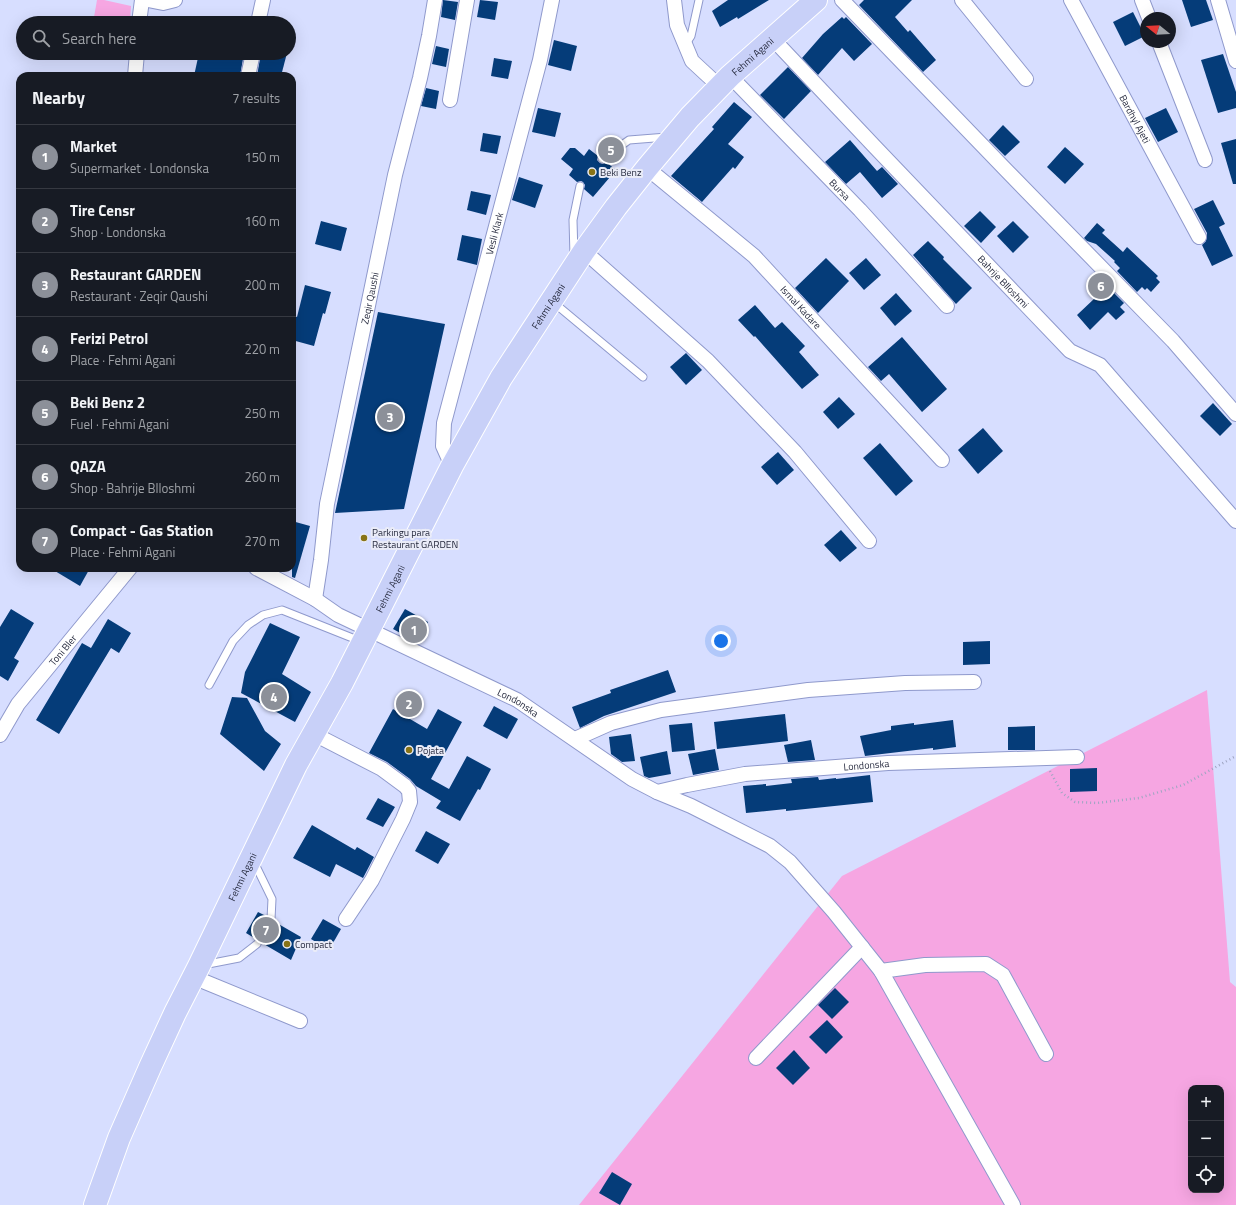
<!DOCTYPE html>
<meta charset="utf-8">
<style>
:root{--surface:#171b24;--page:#242831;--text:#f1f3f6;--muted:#9ea1a6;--line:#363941;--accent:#8c9099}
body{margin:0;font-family:"Titillium Web",sans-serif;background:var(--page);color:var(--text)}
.controls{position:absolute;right:12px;bottom:12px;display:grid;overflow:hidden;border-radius:8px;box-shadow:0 4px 16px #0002}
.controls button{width:36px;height:36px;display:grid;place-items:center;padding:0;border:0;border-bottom:1px solid var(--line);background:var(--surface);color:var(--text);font:20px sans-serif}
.compass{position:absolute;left:1140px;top:12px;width:36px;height:36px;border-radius:50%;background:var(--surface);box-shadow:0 4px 16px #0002;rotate:288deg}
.you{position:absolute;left:721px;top:641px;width:14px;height:14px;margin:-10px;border:3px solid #fff;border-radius:50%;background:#1a73e8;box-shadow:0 0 0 6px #1a73e833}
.badge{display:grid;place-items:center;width:26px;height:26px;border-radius:50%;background:var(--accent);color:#fff;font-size:13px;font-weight:700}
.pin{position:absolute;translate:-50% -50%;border:2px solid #fff;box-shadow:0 1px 4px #0006}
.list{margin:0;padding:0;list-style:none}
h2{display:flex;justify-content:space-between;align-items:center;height:52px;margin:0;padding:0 16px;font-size:17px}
h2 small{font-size:13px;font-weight:400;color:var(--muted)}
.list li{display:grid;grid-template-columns:26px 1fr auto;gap:12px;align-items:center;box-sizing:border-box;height:64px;padding:0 16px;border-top:1px solid var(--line)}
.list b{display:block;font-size:15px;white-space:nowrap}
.list p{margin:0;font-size:13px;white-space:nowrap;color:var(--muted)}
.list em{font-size:13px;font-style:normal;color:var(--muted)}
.icon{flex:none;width:22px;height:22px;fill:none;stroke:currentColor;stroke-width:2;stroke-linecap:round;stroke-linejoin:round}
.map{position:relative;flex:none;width:1236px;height:1205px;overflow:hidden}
.search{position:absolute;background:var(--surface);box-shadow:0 4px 16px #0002;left:16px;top:16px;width:280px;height:44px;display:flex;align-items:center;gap:10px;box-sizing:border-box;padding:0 14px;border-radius:22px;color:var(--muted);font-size:15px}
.panel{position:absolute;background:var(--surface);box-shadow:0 4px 16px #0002;left:16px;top:72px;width:280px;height:500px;border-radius:12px}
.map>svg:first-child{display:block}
</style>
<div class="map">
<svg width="1236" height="1205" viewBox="0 0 1236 1205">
<rect width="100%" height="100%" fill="#d7deff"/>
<!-- green -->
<g fill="#f6a6e2" fill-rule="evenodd">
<path d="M97,0H104L131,6L130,23H93Z"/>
<path d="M1207,690L1230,982L1236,987V1205H579L842,876ZM1191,1088H1221V1190H1191Z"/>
</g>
<!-- building -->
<g fill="#053c79">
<path d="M443,0L458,2L455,20L441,17Z"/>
<path d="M480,0L498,2L495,20L477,17Z"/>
<path d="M728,0H769L738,19L737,17L720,27L712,11Z"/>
<path d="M864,0H912L895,17L908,32L910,30L936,60L923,72L859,5Z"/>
<path d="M1182,0H1206L1213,20L1191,27Z"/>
<path d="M1133,12L1145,36L1125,46L1113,22Z"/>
<path d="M842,17L844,19L846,17L872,44L854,61L842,48L818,75L802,58L823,34Z"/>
<path d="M554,40L577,46L571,71L548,65Z"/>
<path d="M436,46L449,49L446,67L432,64Z"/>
<path d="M199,53H244L240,76H194Z"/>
<path d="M261,53H287L281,76H257Z"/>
<path d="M1223,54L1236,92V108L1218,113L1201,60Z"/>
<path d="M494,58L512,61L508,79L491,76Z"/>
<path d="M788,67L811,91L784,119L760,95Z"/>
<path d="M426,88L439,91L436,109L421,106Z"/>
<path d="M734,102L752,117L728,144L744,157L735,169L733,167L702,202L671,176L714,129L712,127Z"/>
<path d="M538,108L561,113L555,137L532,132Z"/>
<path d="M1166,108L1178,132L1158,142L1145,118Z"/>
<path d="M1003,125L1020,142L1005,156L989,140Z"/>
<path d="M483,133L501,136L497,154L480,151Z"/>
<path d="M1236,139V184H1233L1221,143Z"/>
<path d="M850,140L877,171L882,167L898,184L882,198L860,172L846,184L825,162Z"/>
<path d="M1065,147L1084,164L1065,184L1047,167Z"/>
<path d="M570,148H575L584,156L589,149L598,156L597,160L600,163L603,164L606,162L616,170L593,197L584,189L585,185L583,182L581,181L577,182L569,175L573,169L561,159Z"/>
<path d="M519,177L543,185L535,208L512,200Z"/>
<path d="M471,191L491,195L486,215L467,210Z"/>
<path d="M1213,200L1225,224L1219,227L1233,256L1212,266L1202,245L1206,241L1207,233L1194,209Z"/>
<path d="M980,211L996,227L981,243L964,226Z"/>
<path d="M321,221L347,228L341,251L315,244Z"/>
<path d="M1013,221L1029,237L1013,253L997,236Z"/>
<path d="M1097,223L1105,230L1102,233L1123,252L1127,247L1158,276L1156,278L1160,282L1151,292L1147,288L1145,290L1142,287L1137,292L1117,271L1120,268L1114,262L1115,261L1096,244L1087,241L1084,238Z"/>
<path d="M462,235L482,239L477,265L457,260Z"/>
<path d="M928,241L944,257L943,259L972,288L956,304L913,255Z"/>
<path d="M826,258L849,281L818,313L795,288Z"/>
<path d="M866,258L881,275L864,290L849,273Z"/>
<path d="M1104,283L1124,303L1120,307L1125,312L1116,320L1108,312L1090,330L1077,315L1095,298L1092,294Z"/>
<path d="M305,285L331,292L325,314L323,313L314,346L292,340V323L294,316L297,317Z"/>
<path d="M896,293L912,311L895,326L880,308Z"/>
<path d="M755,305L775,328L782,322L805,346L799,352L819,375L802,389L755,336L754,337L738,320Z"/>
<path d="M378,312L445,324L404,509L335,513Z"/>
<path d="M902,337L947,389L922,412L889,374L881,381L868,367Z"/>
<path d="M686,353L702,370L686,385L670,367Z"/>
<path d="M839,397L855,414L838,429L823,412Z"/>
<path d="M1213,403L1232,424L1220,436L1200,416Z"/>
<path d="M983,428L1003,451L978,474L958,450Z"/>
<path d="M880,443L913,481L896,496L863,458Z"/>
<path d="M778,452L794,470L777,485L761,467Z"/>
<path d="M292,521L310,526L295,578L292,577Z"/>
<path d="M841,530L857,548L840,562L824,545Z"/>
<path d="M50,568H90L80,586Z"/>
<path d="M11,609L34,623L14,658L19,661L8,681L0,676V627Z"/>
<path d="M405,609L428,622L417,642L393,629Z"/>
<path d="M108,619L131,633L119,653L111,648L59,734L36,720L82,643L91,648Z"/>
<path d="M270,623L300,637L282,674L311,692L295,722L241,693L245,672Z"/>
<path d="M990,641V664L963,665V642Z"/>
<path d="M668,670L676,692L604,716L580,728L572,707L611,693L610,690Z"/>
<path d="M232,697L247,698L265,731L281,744L264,771L220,734Z"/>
<path d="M494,706L518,719L507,739L483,726Z"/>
<path d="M393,709L427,729L438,709L462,722L431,779L449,789L467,756L491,769L480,790L478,789L460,821L436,808L441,801L416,786L410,779L387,762L369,753Z"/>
<path d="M785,714L788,741L717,749L714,722Z"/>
<path d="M953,720L956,747L933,750V748L865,756L860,736L891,730V726L914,723V725Z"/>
<path d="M692,723L695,750L672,752L669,725Z"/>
<path d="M1035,726V750H1008V727Z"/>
<path d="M631,734L635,761L622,762L611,754L609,737Z"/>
<path d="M811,740L815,760L788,762L784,745Z"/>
<path d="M715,749L719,770L693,775L688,754Z"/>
<path d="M667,751L671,774L649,778L644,776L640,757Z"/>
<path d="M1097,768V791L1070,792V769Z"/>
<path d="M870,775L873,802L786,811V809L746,813L743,786L766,784V786L792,783L791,779L818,777L819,780L836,778V779Z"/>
<path d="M378,798L395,807L383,827L366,819Z"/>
<path d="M312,825L355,850L357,847L374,857L363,878L336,864L330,877L293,858Z"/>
<path d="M426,831L450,844L438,864L415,851Z"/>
<path d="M258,912L266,916V921L269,923L273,924L275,922L301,937L291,960L262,943L259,940L256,939L246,933Z"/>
<path d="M323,919L341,929L329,950L311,939Z"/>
<path d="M835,988L849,1002L832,1019L818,1005Z"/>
<path d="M827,1020L843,1037L826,1054L809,1037Z"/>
<path d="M794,1050L810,1068L793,1085L776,1068Z"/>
<path d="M612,1172L632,1184L620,1205L599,1193Z"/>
</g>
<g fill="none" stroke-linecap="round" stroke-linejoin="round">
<defs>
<g id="lane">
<path d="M685,45L691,36L699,0"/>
<path d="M602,159L629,140L667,137"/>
<path d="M574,256L573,220L580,186"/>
<path d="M553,302L643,377"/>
<path d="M209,685L233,641L248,625L263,615L282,610L360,641"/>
<path d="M254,862L272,899L271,919"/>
<path d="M203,965L239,958L257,944"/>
</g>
<g id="street">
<path d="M148,0L163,3L175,0"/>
<path d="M674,0L677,25L692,61L719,86"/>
<path d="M842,0L1007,171L1173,341L1236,414"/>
<path d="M962,0L1026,79"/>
<path id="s1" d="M1071,0L1199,237"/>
<path d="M1142,0L1149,18"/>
<path d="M1218,0L1236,61"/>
<path d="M139,23L142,0"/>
<path d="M258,23L263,0"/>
<path id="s2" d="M772,38L875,147L1070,351L1100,365L1236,521"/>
<path d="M1159,42L1205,160"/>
<path d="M135,76L137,53"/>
<path d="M248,76L253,53"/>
<path id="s3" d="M730,76L860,210L947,306"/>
<path d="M450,100L467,0"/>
<path id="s4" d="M647,168L754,256L942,460"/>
<path d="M584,251L708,361L795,452L869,541"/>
<path id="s5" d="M452,466L443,446L444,423L540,60L552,0"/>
<path id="s6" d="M256,568L315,599L338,615L517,700L632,779L657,792L687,785L745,774L888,763L1077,757"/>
<path id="s7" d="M315,599L321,560L327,504L395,175L420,78L429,36L435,0"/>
<path d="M314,734L382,769L405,786L409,791L410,802L403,819L372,880L346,919"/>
<path id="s8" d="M0,735L18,704L130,568"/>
<path d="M575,739L611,723L661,710L808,690L905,683L974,682"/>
<path d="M657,792L691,806L770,846L790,862L834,912L881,971L1013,1205"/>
<path d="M881,971L925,965L986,964L1003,975L1046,1054"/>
<path d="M193,977L300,1021"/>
<path d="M756,1058L862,947"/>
</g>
<g id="primary">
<path id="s9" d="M95,1205L119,1138L151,1065L175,1013L199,966L296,765L342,683L452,466L501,378L584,251L616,207L647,168L690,117L730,76L816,0"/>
</g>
</defs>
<!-- lane casing -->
<use href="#lane" stroke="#8f99cc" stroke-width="9"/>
<!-- street casing -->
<use href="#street" stroke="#8f99cc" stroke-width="16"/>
<!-- primary casing -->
<use href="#primary" stroke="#fff" stroke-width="24"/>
<!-- path -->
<path stroke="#9fa5c2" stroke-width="2.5" stroke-dasharray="1 3" stroke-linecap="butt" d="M1050,771L1062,793L1075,802L1097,803L1139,798L1183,785L1236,756"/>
<!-- lane -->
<use href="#lane" stroke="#fff" stroke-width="7"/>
<!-- street -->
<use href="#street" stroke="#fff" stroke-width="14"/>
<!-- primary -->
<use href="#primary" stroke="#c8d0f8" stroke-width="22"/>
</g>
<!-- markers -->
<g fill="#887316" stroke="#eaecf8" stroke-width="1.5">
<circle cx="592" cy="172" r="4"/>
<circle cx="364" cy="538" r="4"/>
<circle cx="409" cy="750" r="4"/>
<circle cx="287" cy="944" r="4"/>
</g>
<g text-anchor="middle" stroke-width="4" stroke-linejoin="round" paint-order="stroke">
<!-- street labels -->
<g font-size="10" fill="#272b3f" stroke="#eaecf8">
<text dy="4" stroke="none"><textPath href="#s9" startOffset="1332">Fehmi Agani</textPath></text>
<text dy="4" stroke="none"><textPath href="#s1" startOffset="135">Bardhyl Ajeti</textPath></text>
<text dy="4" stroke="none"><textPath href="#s3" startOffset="158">Bursa</textPath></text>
<text dy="4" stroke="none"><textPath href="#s5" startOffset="241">Vesli Klark</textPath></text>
<text dy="4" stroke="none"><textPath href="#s2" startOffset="336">Bahrije Blloshmi</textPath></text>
<text dy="4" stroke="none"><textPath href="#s7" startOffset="306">Zeqir Qaushi</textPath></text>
<text dy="4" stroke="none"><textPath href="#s9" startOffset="1008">Fehmi Agani</textPath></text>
<text dy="4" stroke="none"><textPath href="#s4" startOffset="208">Ismal Kadare</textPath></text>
<text dy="4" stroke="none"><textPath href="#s9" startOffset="684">Fehmi Agani</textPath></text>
<text dy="4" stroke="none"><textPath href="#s8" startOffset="106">Toni Bler</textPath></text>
<text dy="4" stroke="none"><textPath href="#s6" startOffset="295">Londonska</textPath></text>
<text dy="4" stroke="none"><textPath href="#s6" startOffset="672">Londonska</textPath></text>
<text dy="4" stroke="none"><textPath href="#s9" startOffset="360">Fehmi Agani</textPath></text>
</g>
<!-- poi labels -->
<g font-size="10" fill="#272b3f" stroke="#eaecf8" text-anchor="start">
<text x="600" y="176">Beki Benz</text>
<text x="372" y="536">Parkingu para<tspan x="372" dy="12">Restaurant GARDEN</tspan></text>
<text x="417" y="754">Pojata</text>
<text x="295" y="948">Compact</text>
</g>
</g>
</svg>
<div class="controls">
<button>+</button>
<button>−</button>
<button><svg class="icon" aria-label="locate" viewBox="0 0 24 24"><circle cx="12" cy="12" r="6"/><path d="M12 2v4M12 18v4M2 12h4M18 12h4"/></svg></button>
</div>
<svg class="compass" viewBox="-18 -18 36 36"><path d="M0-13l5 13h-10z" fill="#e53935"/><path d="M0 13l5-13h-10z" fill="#9ea1a6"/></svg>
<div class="you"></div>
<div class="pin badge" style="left:414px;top:630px">1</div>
<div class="pin badge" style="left:409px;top:704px">2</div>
<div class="pin badge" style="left:390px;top:417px">3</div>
<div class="pin badge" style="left:274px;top:697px">4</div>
<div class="pin badge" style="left:611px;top:150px">5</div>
<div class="pin badge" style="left:1101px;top:286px">6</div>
<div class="pin badge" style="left:266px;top:930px">7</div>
<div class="search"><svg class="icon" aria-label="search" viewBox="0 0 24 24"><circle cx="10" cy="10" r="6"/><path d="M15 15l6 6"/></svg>Search here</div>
<section class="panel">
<h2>Nearby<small>7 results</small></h2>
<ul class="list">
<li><span class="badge">1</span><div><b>Market</b><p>Supermarket · Londonska</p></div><em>150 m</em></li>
<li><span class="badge">2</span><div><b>Tire Censr</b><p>Shop · Londonska</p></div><em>160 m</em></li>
<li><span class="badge">3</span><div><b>Restaurant GARDEN</b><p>Restaurant · Zeqir Qaushi</p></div><em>200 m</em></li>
<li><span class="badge">4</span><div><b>Ferizi Petrol</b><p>Place · Fehmi Agani</p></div><em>220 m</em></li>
<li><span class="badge">5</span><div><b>Beki Benz 2</b><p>Fuel · Fehmi Agani</p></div><em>250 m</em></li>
<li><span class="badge">6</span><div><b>QAZA</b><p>Shop · Bahrije Blloshmi</p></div><em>260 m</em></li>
<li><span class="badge">7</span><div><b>Compact - Gas Station</b><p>Place · Fehmi Agani</p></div><em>270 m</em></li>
</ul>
</section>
</div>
